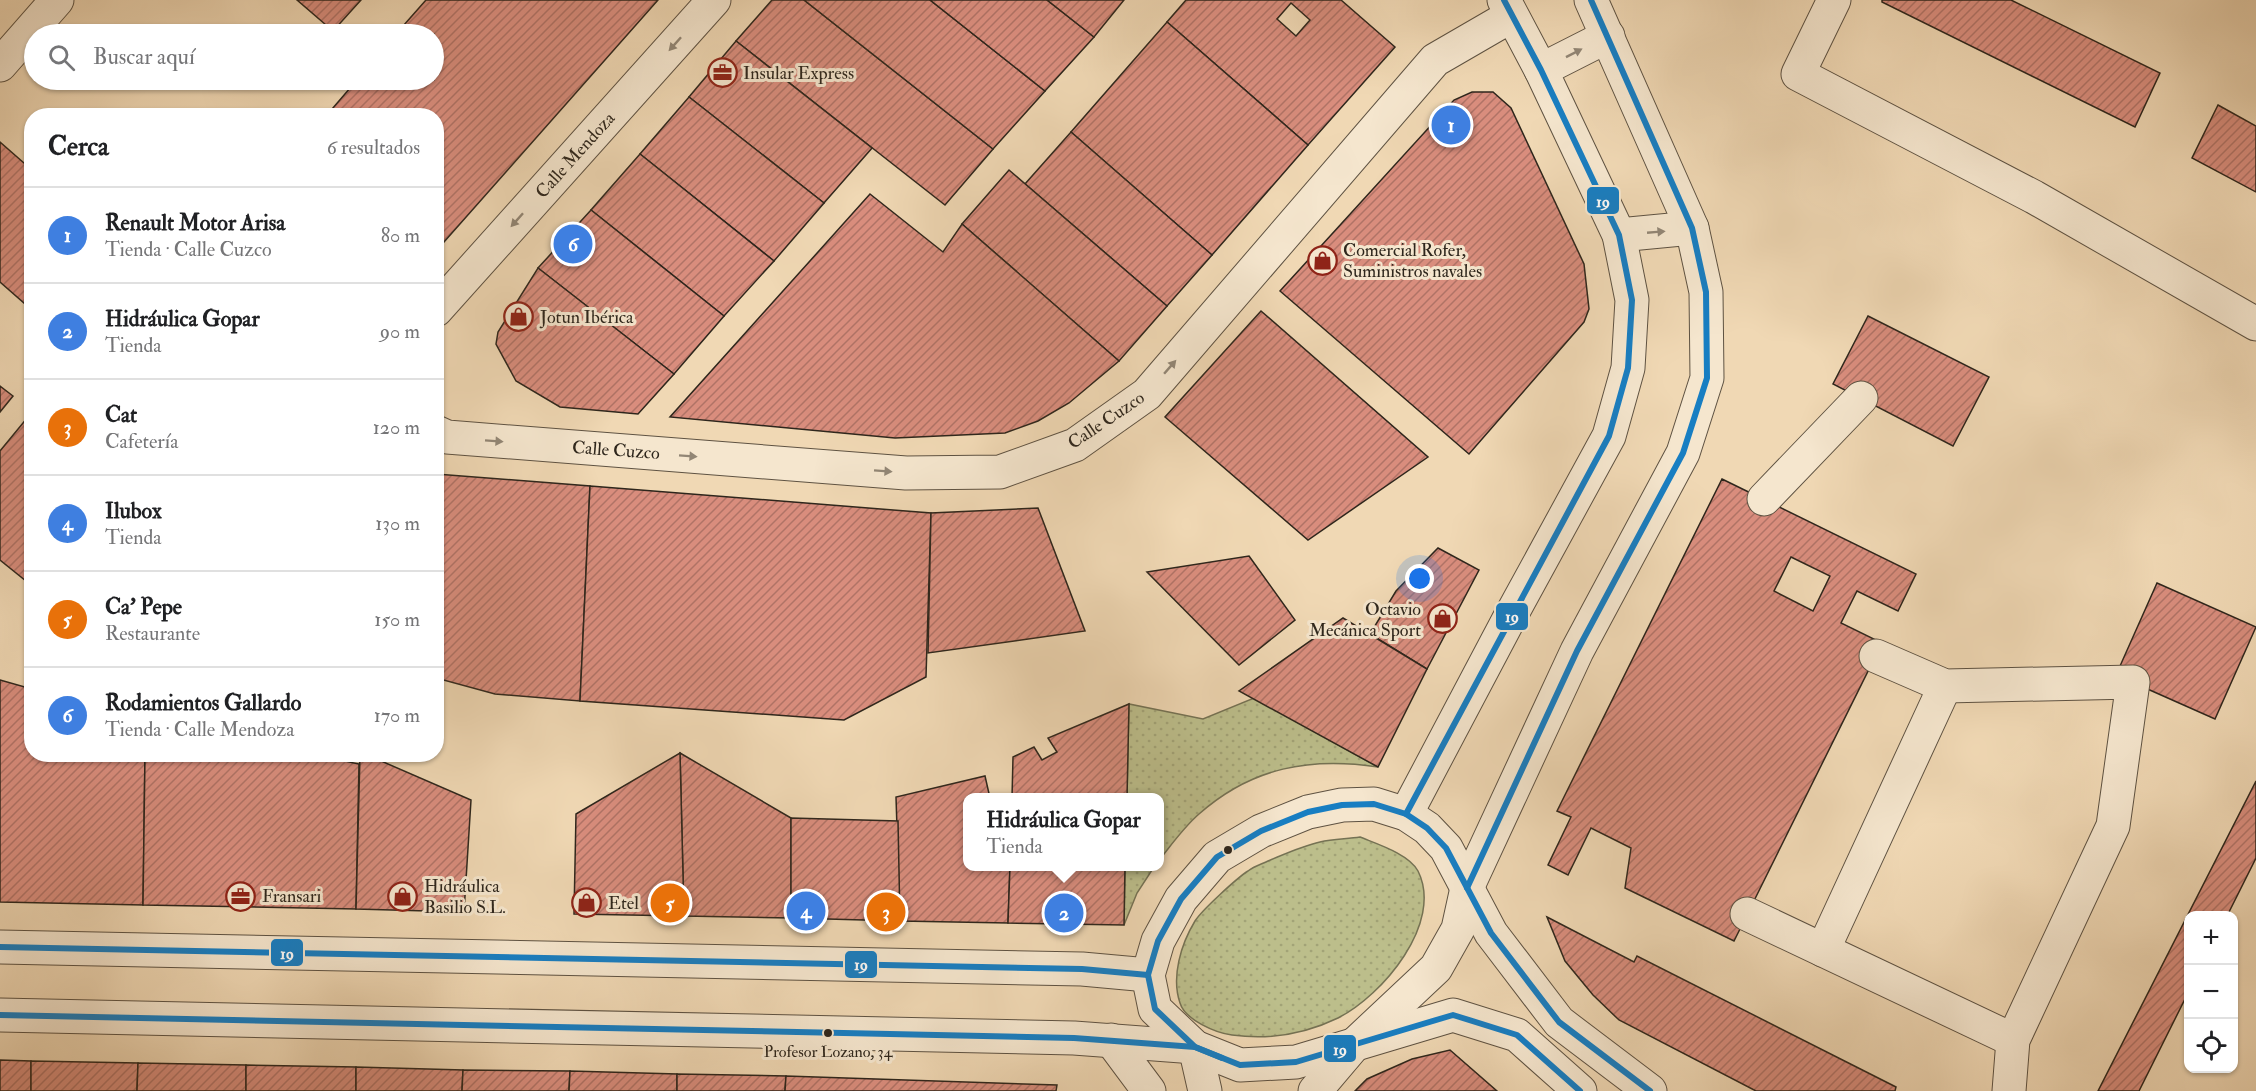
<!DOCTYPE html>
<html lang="es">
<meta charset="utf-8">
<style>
:root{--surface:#fff;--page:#f2f2f2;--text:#202124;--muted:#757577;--line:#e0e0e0;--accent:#8f2418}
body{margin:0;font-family:"IM FELL Double Pica",serif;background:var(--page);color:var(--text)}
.controls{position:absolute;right:18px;bottom:18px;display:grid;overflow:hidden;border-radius:12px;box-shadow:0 2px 4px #0004}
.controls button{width:54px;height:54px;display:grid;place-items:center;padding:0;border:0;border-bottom:2px solid var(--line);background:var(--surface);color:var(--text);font:30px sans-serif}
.you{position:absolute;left:1420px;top:579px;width:21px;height:21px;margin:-15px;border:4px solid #fff;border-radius:50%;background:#1a73e8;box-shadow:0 0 0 9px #1a73e833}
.badge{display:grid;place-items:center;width:39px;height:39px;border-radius:50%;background:var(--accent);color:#fff;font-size:20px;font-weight:700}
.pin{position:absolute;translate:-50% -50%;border:3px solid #fff;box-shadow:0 2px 6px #0006}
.popup{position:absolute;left:963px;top:793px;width:201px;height:78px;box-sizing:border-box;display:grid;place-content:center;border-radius:12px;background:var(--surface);filter:drop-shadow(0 2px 4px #0005);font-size:20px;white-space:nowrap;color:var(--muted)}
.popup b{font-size:22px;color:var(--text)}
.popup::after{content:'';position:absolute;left:50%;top:100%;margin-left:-12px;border:12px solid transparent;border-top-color:var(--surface)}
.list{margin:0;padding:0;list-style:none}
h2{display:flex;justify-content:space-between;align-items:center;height:78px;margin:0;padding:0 24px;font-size:26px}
h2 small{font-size:20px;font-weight:400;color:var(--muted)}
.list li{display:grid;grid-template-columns:39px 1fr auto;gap:18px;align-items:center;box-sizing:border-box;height:96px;padding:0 24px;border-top:2px solid var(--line)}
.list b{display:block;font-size:22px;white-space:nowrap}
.list p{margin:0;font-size:20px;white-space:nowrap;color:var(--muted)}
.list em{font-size:20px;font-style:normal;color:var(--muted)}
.icon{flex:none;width:33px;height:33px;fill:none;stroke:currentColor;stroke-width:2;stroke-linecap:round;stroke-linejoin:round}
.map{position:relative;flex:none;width:2256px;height:1091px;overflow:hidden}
.search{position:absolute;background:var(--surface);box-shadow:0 2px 4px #0004;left:24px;top:24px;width:420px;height:66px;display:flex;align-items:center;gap:15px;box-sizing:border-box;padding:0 21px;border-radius:33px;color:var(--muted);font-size:22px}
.panel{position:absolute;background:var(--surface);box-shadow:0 2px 4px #0004;left:24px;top:108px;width:420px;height:654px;border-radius:24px}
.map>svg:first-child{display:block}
</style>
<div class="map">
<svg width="2256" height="1091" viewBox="0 0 2256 1091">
<defs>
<pattern id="garden-dots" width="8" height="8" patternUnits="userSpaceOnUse" patternTransform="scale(1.5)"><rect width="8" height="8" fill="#bcbe8b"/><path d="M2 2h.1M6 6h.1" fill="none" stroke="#a2a377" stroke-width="1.8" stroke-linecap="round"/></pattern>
<pattern id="building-hatch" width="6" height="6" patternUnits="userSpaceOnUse" patternTransform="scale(1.5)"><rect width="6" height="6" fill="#d98d7d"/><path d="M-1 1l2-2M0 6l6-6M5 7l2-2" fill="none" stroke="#b07366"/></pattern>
</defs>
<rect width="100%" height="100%" fill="#f0d8b4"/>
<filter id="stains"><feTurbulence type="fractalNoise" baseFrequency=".00333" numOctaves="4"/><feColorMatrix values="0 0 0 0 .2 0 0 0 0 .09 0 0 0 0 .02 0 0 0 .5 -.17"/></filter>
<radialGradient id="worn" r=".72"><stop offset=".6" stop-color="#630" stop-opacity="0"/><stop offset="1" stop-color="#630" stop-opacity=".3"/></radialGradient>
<!-- garden -->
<g fill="url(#garden-dots)" stroke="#757254" stroke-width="1.5">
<path d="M1254,698L1378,767C1310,757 1252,767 1199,814C1184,827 1172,844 1160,859V798H1127L1129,704L1203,719Z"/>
<path d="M1360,837C1377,844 1409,854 1418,871C1444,923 1382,996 1338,1018C1305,1034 1268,1040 1232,1035C1216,1033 1185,1020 1180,1003C1171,977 1181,944 1195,921C1202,910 1237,878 1248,871C1254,866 1262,864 1268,861C1285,854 1302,846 1320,842C1333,839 1347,839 1360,837Z"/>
<path d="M1125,867H1154L1137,893L1124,925Z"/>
</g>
<!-- building -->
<g fill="url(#building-hatch)" stroke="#2e261c" stroke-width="1.5" fill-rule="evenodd">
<path d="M297,0H361L333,31Z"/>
<path d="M426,0H658L436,251V116H326L357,80H434V34H396Z"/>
<path d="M772,0H804L993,149L945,205L736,41Z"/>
<path d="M804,0H930L1045,91L993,149Z"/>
<path d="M930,0H1047L1094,37L1045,91Z"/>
<path d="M1047,0H1124L1094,37Z"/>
<path d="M1186,0H1341L1395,47L1308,145L1167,22ZM1291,3L1310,20L1296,36L1277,19Z"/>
<path d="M1882,0H2011L2160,73L2135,127L1882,2Z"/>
<path d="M1167,22L1308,145L1212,255L1071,132Z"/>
<path d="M736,41L872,148L824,203L689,97Z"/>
<path d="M1472,92H1493L1511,108L1584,264L1589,309L1584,322L1469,454L1280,291L1454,100Z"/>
<path d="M689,97L824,203L774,261L640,154Z"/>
<path d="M2218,105L2256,126V192L2192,158Z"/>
<path d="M1071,132L1212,255L1167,306L1025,184Z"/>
<path d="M0,142L32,170V310L0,282Z"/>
<path d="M640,154L774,261L724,316L591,210Z"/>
<path d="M1009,170L1167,306L1119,361L962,224Z"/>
<path d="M870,194L943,252L962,224L1119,361L1069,403L1038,421L1005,433L895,438L670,417Z"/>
<path d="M591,210L724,316L674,374L538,268Z"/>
<path d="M538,268L674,374L638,414L560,407L516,381L496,344L498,332Z"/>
<path d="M1261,311L1428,457L1308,540L1165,417Z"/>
<path d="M1868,316L1989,377L1953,446L1833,384Z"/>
<path d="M0,386L13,396L0,412Z"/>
<path d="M32,412V575L26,581L0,560V451Z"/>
<path d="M436,474L590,486L580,701L495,694L436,678Z"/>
<path d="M1722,479L1916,574L1898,611L1857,591L1841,623L1882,643L1734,941L1625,888L1631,848L1591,828L1568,875L1548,865L1571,817L1557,811ZM1791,557L1830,576L1813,611L1774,591Z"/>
<path d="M590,486L931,513L926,677L844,720L580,701Z"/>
<path d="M1038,508L1085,631L928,653L931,513Z"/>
<path d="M1438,548L1479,570L1427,669L1370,634L1396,591Z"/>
<path d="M1249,556L1295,620L1239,665L1147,572Z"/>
<path d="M2157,583L2256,627L2215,719L2116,675Z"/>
<path d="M1343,618L1427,669L1378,767L1239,691Z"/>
<path d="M0,680L32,689V754H145L143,905L0,902Z"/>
<path d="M1129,704L1127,798H1012L1013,757L1034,747L1042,760L1057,752L1048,738Z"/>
<path d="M680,753L791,818V918L684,916Z"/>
<path d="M680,753L684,916L574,914L576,814Z"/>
<path d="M145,754H311L359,764L356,909L143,905Z"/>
<path d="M360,754H365L471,800L464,912L356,909Z"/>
<path d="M985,776L990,798H968V866H1010L1008,923L900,921L896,797Z"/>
<path d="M2256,781V858L2227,916H2188V993L2139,1091H2098Z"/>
<path d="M791,818L898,821L900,921L791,918Z"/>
<path d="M1010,866H1125L1124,925L1008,923Z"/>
<path d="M1547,917L1634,962L1637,956L1896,1087L1895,1091H1756L1619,1020L1593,995L1565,961Z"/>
<path d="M1450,1050L1497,1091H1355L1367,1079L1412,1059Z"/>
<path d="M0,1060L31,1061V1091H0Z"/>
<path d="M31,1061L138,1063L137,1091H31Z"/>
<path d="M138,1063L246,1065V1091H137Z"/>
<path d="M246,1065L356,1067V1091H246Z"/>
<path d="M356,1067L463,1070L462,1091H356Z"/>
<path d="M463,1070L570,1071L569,1091H462Z"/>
<path d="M570,1071L677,1074V1091H569Z"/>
<path d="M677,1074L786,1076L785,1091H677Z"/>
<path d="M786,1076L1057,1085L1056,1091H785Z"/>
</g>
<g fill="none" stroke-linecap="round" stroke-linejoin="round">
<defs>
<g id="minor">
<path d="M1834,0L1798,74L2034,197L2256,324"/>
<path d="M0,65L57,0"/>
<path d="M1541,70L1608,36"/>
<path d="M1619,235L1692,228"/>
<path d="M436,310L714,0"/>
<path d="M436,432L447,437L906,473L1000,472L1075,445L1147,394L1435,60L1511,16"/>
<path d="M1764,499L1861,398"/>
<path d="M1876,656L1945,686L2133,682L2113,826L2013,1040L2009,1091"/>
<path d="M1406,814L1509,619L1609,436L1628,368L1632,300L1619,235L1541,70L1504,0"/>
<path d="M1747,914L2013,1040"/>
<path d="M0,947L1082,969L1148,975"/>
<path d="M1823,950L1945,686"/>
<path d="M0,1015L1074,1038L1195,1047"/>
<path d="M1111,1040L1149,1091"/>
<path d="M1195,1047L1205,1091"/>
<path d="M1315,1091L1354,1045L1436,968L1458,929L1467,888L1577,651L1683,453L1707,378L1706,292L1692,228L1591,0"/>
<path d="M1580,1091L1517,1035L1453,1015L1296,1062L1240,1065L1195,1047L1155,1009L1148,975L1158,941L1181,899L1217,857L1261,831L1308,812L1342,805L1374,804L1406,814L1427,828L1446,848L1491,933L1559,1022L1650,1091"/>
</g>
</defs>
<!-- minor casing -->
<use href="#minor" stroke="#5e5242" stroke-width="35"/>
<!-- minor -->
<use href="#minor" stroke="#f5e6ce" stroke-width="33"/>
<defs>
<g id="bus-1">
<path d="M1406,814L1609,436L1628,368L1632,300L1619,235L1541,70L1504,0"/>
<path d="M1467,888L1577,651L1683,453L1707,378L1706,292L1692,228L1591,0"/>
<path d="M0,947L1082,969L1148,975"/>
<path d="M0,1015L1074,1038L1195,1047L1240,1065L1296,1062L1453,1015L1517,1035L1580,1091"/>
<path d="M1222,1058L1195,1047L1155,1009L1148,975L1158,941L1181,899L1217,857L1261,831L1308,812L1342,805L1374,804L1406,814L1427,828L1446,848L1491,933L1559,1022L1650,1091"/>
</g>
</defs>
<!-- bus-1 casing -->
<use href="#bus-1" stroke="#f5e6ce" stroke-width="10"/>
<!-- bus-1 -->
<use href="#bus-1" stroke="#187ec2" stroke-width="6"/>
</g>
<!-- one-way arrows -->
<defs><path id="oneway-solid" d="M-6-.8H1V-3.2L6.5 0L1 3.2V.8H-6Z" transform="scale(1.5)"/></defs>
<g fill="#928675">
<use href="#oneway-solid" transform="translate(675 44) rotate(132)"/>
<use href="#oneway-solid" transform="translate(1574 53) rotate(-27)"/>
<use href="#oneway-solid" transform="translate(517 220) rotate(132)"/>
<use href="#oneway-solid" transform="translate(1656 232) rotate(-5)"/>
<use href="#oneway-solid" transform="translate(1170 367) rotate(-49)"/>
<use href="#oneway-solid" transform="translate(494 441) rotate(4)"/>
<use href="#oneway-solid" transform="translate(688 456) rotate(4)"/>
<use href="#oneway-solid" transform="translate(883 471) rotate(4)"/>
</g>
<!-- icons -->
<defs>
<symbol id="office-ring" viewBox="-11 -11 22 22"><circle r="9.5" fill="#f5e6ce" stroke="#8f2418" stroke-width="1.5"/><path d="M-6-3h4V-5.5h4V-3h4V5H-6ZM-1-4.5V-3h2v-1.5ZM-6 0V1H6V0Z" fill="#8f2418"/></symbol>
<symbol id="shop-ring" viewBox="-11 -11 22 22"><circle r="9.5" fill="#f5e6ce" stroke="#8f2418" stroke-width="1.5"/><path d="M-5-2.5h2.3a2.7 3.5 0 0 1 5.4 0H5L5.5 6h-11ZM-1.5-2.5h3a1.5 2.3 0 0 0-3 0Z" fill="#8f2418"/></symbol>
</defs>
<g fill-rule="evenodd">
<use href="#office-ring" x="706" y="56" width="33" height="33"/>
<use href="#shop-ring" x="1306" y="244" width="33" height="33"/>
<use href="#shop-ring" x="502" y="300" width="33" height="33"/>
<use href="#shop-ring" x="1426" y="602" width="33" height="33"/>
<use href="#office-ring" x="224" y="880" width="33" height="33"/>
<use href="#shop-ring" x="386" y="880" width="33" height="33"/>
<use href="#shop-ring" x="570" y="886" width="33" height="33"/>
</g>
<!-- markers -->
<g fill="#2e261c" stroke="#f5e6ce" stroke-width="2">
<circle cx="1228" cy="850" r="5"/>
<circle cx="828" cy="1033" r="5"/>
</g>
<g text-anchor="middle" stroke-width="6" stroke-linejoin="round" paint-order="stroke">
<!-- bus labels -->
<g font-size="16" fill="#2e261c" stroke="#f5e6ce">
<text x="828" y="1057">Profesor Lozano, 34</text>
</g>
<!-- poi labels -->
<g font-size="18" fill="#2e261c" stroke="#f5e6ce" text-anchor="start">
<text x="743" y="79">Insular Express</text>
<text x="1343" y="256">Comercial Rofer,<tspan x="1343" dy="21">Suministros navales</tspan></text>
<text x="540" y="323">Jotun Ibérica</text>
<text x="1421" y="615" text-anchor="end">Octavio<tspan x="1421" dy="21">Mecánica Sport</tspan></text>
<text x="424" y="892">Hidráulica<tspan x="424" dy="21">Basilio S.L.</tspan></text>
<text x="262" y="902">Fransari</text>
<text x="608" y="909">Etel</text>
</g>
<!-- street labels -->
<g font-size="18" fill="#2e261c" stroke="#f5e6ce">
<text transform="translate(575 155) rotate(-48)" y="6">Calle Mendoza</text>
<text transform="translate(1106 420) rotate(-34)" y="6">Calle Cuzco</text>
<text transform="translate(616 450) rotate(4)" y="6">Calle Cuzco</text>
</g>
</g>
<g stroke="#f5e6ce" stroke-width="2">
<rect x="1586" y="186" width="34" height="29" rx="6" fill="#187ec2"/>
<rect x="1495" y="602" width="34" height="29" rx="6" fill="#187ec2"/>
<rect x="270" y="938" width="34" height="29" rx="6" fill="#187ec2"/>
<rect x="844" y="950" width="34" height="29" rx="6" fill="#187ec2"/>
<rect x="1323" y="1034" width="34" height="29" rx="6" fill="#187ec2"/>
</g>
<g font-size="16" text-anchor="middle" font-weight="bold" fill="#fff">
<text x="1603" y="207">19</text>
<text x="1512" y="622">19</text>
<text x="287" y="959">19</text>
<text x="861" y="970">19</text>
<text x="1340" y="1055">19</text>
</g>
<rect width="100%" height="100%" filter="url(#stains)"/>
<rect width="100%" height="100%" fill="url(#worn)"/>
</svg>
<div class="controls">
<button>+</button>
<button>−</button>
<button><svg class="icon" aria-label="locate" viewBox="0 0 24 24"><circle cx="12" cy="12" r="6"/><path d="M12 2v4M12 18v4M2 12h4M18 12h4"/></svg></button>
</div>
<div class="you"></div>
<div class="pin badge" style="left:1451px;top:125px;background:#3f7fe0">1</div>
<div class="pin badge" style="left:1064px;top:913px;background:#3f7fe0">2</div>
<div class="popup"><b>Hidráulica Gopar</b>Tienda</div>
<div class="pin badge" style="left:886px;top:912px;background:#e8710a">3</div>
<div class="pin badge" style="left:806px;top:911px;background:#3f7fe0">4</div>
<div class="pin badge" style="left:670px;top:903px;background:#e8710a">5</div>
<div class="pin badge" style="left:573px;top:244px;background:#3f7fe0">6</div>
<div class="search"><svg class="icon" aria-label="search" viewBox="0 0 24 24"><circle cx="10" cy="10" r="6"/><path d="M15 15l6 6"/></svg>Buscar aquí</div>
<section class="panel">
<h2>Cerca<small>6 resultados</small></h2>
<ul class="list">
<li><span class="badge" style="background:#3f7fe0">1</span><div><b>Renault Motor Arisa</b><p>Tienda · Calle Cuzco</p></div><em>80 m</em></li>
<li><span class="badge" style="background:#3f7fe0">2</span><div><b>Hidráulica Gopar</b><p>Tienda</p></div><em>90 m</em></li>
<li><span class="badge" style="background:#e8710a">3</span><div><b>Cat</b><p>Cafetería</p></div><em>120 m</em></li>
<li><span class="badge" style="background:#3f7fe0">4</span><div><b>Ilubox</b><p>Tienda</p></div><em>130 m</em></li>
<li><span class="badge" style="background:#e8710a">5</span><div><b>Ca' Pepe</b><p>Restaurante</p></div><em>150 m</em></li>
<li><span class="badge" style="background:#3f7fe0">6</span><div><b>Rodamientos Gallardo</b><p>Tienda · Calle Mendoza</p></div><em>170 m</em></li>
</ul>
</section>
</div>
